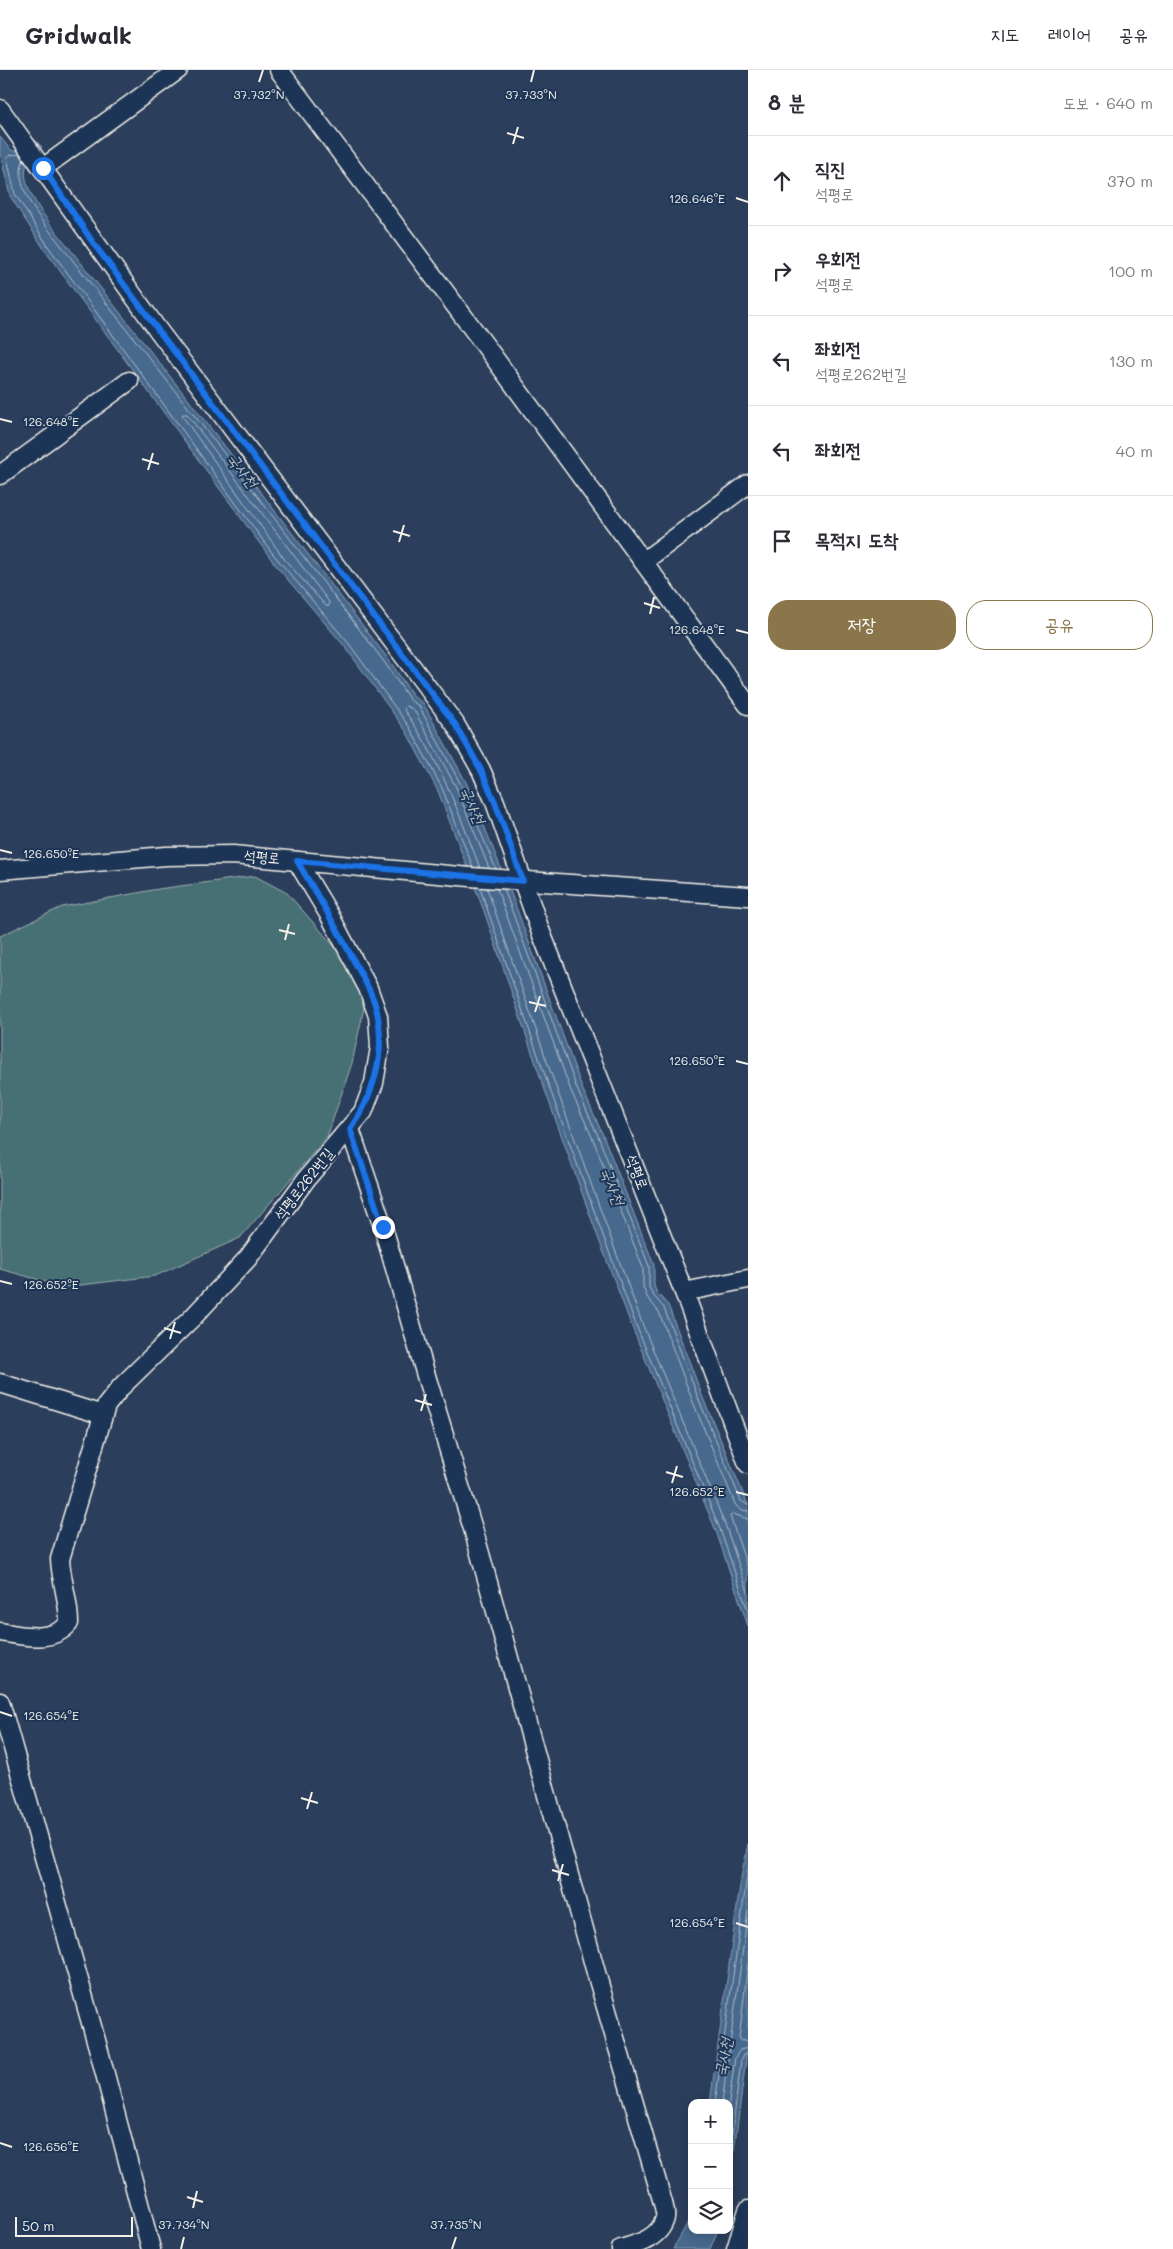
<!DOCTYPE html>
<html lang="ko">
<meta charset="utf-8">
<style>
:root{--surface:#fff;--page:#f2f2f3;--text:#2b2b33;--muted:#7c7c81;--line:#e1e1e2;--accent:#8a764a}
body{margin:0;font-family:Mali,"Poor Story",sans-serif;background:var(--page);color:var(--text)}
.controls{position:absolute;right:15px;bottom:15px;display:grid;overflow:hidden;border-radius:10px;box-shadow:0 2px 12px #0003}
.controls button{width:45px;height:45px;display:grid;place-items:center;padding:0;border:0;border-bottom:1px solid var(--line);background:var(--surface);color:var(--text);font:25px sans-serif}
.scale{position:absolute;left:15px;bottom:12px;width:118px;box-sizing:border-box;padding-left:5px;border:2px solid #f4f1e8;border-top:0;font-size:14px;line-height:18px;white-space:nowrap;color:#f4f1e8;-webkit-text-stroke:4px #1d3557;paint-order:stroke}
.stop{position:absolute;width:15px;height:15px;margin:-11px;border:4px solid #1a73e8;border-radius:50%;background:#fff}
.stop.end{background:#1a73e8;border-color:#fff;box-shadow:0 1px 5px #0008}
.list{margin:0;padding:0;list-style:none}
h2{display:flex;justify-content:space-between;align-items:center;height:65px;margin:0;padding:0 20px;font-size:21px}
h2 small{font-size:16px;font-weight:400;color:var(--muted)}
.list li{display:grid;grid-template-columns:32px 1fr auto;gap:15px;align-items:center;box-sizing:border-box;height:90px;padding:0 20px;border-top:1px solid var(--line)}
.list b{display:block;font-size:19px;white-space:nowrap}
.list p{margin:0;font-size:16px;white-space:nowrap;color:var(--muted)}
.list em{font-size:16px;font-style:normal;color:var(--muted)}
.actions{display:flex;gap:10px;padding:15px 20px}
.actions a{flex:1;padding:11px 0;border:1px solid var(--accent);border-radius:20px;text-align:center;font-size:18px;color:var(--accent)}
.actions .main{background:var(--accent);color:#fff}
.icon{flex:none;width:28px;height:28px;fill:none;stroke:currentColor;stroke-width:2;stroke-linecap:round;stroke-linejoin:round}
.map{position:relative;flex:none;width:748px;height:2179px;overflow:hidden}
header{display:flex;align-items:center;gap:30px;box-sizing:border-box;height:70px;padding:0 25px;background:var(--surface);border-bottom:1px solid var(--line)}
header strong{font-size:24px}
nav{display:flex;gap:28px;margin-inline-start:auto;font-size:18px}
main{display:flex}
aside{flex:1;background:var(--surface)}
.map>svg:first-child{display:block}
</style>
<header>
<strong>Gridwalk</strong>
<nav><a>지도</a><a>레이어</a><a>공유</a></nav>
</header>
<main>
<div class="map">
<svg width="748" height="2179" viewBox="0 0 748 2179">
<rect width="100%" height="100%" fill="#2b3e5c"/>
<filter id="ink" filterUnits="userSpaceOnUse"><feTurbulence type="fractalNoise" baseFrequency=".02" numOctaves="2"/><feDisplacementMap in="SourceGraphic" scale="10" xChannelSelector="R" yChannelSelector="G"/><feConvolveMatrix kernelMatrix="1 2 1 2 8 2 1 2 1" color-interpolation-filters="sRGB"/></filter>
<g filter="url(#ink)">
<!-- green -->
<path fill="#476f74" stroke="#9eb0ae" d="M255,806L287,823L369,915L352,993L327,1067L240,1168L155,1206L65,1217L0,1199V866L62,837L158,819Z"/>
<!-- water -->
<g fill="#47698e" stroke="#8c9fb2">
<path d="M0,67L11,80L14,81L35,70L42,77C37,82 30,87 27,94C17,117 54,158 67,175L256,416L389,590L414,627L423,633L466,712L479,743L515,834L582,1018L603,1065L654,1195V1216L657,1223L668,1235L703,1328L748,1435V1556L716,1461L632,1257L599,1170L542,1012L484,841L438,721L406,661L346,578L277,497L46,182L10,126L0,83Z"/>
<path d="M748,1774V1974L729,2119V2033H710L741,1808Z"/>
<path d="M692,2134V2160H718L710,2179H673L687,2154Z"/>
</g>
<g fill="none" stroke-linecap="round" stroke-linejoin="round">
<!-- shore -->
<g stroke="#afbbc4" stroke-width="1">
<path d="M20,84L9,85L7,88L15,124L50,179L273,484L350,575L410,658L442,718L473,797"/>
<path d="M24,89C9,116 48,158 63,178L252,419L385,593L410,630L419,636L461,715L496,799"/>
<path d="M183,344H187L329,532V536H326L285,490L183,347Z"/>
<path d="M480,798C459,743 439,688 404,640L406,636L414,640L456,717L489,798"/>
<path d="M480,818L547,1011L604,1168L636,1255L720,1459L748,1541"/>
<path d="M487,818L553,1009L610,1166L642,1253L726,1457L748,1522"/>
<path d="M497,819L571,1021L593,1069L643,1198V1217L647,1227L659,1242L693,1332L735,1434L740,1440L748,1441"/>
<path d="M504,819L577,1019L598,1066L649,1196V1217L653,1225L664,1238L699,1330L741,1431L748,1435"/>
<path d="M748,1449L733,1444L730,1446L748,1499"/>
<path d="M748,1894L739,1969L741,1971L748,1970"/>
<path d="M715,2033L748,1800"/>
<path d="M722,2033L748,1841"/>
<path d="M729,2033L735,1987L740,1980L748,1978"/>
<path d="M729,2090L741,1990L743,1985L748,1984"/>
</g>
<defs>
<g id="minor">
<path d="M279,0L487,278L748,635"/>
<path d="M0,39L158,260L455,654L481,700L495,732L540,860L684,1222L748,1394"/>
<path d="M43,98L178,0"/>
<path d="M0,405L129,311"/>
<path d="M644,491L748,414"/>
<path d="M0,800L166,786L233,785L470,807L748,826"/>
<path d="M350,1059L383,1157L427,1309L474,1462L597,1906L663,2133C664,2137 666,2144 665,2148C660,2168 638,2174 621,2179"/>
<path d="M684,1222L748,1209"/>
<path d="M0,1313L103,1345"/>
<path d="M0,1562C23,1566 54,1573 69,1553C69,1531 61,1511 60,1489L106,1336L121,1317L194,1246L248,1188L307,1108L363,1042L374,1013L380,977L378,946L368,918L330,846L297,791"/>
<path d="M0,1632L99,1981L151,2179"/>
<path d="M736,2179L748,2140"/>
</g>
</defs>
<!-- minor casing -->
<use href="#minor" stroke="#f4f1e8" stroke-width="21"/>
<!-- minor -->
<use href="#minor" stroke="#1d3557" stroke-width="18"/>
</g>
</g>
<g fill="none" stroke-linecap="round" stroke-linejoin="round" filter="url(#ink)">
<!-- route -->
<path stroke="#1a73e8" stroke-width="6" d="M43,98L94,174L158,260L455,654L481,700L495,732L523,811L297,791C317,824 336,857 354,891C363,908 375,927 378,947C385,986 373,1028 350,1059L383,1157"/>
</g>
<!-- ticks -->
<path fill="none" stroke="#f4f1e8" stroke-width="2" d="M259,12L263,0M531,12L534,0M507,63L524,68M513,74L518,57M736,128L748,132M0,349L12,352M142,389L159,394M148,400L153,383M393,461L410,466M399,472L404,455M644,533L660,538M650,544L654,527M736,560L748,563M0,780L12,783M279,860L295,864M285,870L289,854M529,932L546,936M535,942L540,926M736,991L748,994M0,1211L12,1214M164,1258L181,1263M170,1269L175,1252M415,1330L432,1335M421,1341L426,1324M666,1402L683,1407M672,1413L677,1396M736,1422L748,1425M0,1642L12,1646M301,1728L318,1733M307,1739L312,1722M552,1800L569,1805M558,1811L563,1794M736,1853L748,1857M0,2073L12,2077M187,2127L203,2132M193,2138L197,2121M181,2179L184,2167M452,2179L456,2167"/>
<g text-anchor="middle" stroke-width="4" stroke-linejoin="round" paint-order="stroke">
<!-- street labels -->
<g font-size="15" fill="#f4f1e8" stroke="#1d3557">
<text transform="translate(262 787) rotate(5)" y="5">석평로</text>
<text transform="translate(637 1102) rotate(69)" y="5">석평로</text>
<text transform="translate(304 1114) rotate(-52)" y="5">석평로262번길</text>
</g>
<!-- water labels -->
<g font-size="16" font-style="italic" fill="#b7c1c8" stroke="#1d3557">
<text transform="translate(243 400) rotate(53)" y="6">국사천</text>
<text transform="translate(473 735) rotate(66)" y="6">국사천</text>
<text transform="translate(613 1116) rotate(69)" y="6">국사천</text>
<text transform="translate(723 1987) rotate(-80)" y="6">국사천</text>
</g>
</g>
<g font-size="12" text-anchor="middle" fill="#f4f1e8" stroke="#1d3557" stroke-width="4" stroke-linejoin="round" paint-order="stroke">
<text x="259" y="29">37.732°N</text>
<text x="531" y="29">37.733°N</text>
<text x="697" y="133">126.646°E</text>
<text x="51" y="356">126.648°E</text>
<text x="697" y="564">126.648°E</text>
<text x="51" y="788">126.650°E</text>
<text x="697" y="995">126.650°E</text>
<text x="51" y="1219">126.652°E</text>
<text x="697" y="1426">126.652°E</text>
<text x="51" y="1650">126.654°E</text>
<text x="697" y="1857">126.654°E</text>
<text x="51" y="2081">126.656°E</text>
<text x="184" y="2159">37.734°N</text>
<text x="456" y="2159">37.735°N</text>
</g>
</svg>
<div class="controls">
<button>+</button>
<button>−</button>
<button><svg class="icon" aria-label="layers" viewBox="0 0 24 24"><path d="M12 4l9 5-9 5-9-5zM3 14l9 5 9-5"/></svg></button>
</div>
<div class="scale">50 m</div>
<div class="stop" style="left:43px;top:98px"></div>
<div class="stop end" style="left:383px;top:1157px"></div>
</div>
<aside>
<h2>8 분<small>도보 · 640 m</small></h2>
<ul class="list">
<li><svg class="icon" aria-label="ahead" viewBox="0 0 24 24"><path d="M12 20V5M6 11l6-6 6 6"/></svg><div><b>직진</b><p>석평로</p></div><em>370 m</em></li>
<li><svg class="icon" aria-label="right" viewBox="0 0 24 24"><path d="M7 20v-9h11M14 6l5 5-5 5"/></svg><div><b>우회전</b><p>석평로</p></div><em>100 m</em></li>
<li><svg class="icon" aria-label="left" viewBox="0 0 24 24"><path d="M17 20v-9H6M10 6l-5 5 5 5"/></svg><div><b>좌회전</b><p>석평로262번길</p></div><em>130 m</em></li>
<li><svg class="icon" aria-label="left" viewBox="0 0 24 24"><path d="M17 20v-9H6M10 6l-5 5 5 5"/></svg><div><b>좌회전</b></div><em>40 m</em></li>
<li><svg class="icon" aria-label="arrive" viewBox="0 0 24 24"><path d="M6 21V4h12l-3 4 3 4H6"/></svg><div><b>목적지 도착</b></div></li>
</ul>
<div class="actions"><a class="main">저장</a><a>공유</a></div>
</aside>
</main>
